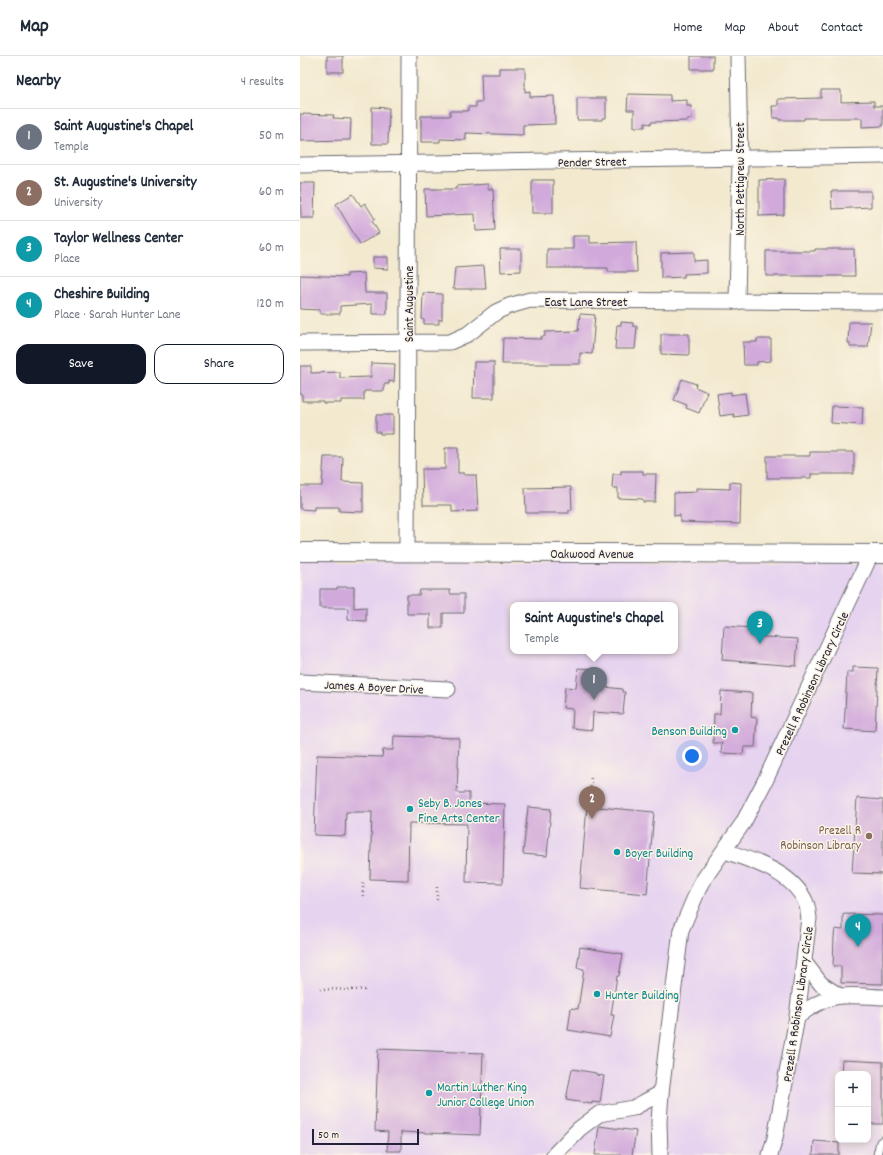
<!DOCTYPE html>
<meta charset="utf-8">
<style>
:root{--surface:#fff;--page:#f6f6f7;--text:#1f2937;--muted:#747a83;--line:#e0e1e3;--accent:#111827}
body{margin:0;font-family:Dekko,sans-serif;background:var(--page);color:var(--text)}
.controls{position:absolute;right:12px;bottom:12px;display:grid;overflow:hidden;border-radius:8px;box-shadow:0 2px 10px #0003}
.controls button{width:36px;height:36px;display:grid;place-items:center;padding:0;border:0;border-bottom:1px solid var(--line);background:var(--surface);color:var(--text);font:20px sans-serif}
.scale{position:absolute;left:12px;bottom:10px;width:107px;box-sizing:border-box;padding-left:4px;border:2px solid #22223b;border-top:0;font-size:11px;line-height:14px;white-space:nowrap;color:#22223b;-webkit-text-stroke:3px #fcf5e5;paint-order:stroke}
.you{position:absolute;left:392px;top:700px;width:14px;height:14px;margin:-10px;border:3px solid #fff;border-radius:50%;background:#1a73e8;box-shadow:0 0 0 6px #1a73e833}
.badge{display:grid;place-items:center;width:26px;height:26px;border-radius:50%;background:var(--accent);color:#fff;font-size:13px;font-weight:700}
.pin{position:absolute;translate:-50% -33px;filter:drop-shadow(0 1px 2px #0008)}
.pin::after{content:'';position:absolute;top:21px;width:14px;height:12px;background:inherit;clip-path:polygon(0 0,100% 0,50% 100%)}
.popup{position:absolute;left:210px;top:546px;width:168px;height:52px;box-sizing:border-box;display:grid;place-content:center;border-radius:8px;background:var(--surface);filter:drop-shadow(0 1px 3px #0005);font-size:13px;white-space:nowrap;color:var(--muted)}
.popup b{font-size:15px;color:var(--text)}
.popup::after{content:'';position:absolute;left:50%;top:100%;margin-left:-8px;border:8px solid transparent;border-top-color:var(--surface)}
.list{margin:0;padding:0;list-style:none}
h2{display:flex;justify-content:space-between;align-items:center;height:52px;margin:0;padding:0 16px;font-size:17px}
h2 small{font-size:13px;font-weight:400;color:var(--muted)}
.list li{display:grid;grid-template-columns:26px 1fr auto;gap:12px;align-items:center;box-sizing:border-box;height:56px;padding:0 16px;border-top:1px solid var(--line)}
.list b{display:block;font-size:15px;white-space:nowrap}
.list p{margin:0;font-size:13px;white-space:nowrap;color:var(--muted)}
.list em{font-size:13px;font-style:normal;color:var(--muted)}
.actions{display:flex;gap:8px;padding:12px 16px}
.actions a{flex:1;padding:9px 0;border:1px solid var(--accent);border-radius:12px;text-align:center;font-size:14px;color:var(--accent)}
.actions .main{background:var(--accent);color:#fff}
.map{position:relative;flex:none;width:583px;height:1099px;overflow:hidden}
header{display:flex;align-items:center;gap:24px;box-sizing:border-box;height:56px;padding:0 20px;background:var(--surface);border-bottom:1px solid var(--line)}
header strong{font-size:19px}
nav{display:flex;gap:22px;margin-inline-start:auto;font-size:14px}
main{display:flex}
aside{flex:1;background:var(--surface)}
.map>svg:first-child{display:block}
</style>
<header>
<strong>Map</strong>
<nav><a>Home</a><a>Map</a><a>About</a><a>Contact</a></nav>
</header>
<main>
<aside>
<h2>Nearby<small>4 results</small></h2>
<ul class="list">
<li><span class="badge" style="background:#6b7280">1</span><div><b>Saint Augustine's Chapel</b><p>Temple</p></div><em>50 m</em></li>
<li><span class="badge" style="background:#8d6e63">2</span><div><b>St. Augustine's University</b><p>University</p></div><em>60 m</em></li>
<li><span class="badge" style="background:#0f9aa8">3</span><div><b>Taylor Wellness Center</b><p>Place</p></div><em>60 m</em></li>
<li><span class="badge" style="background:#0f9aa8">4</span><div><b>Cheshire Building</b><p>Place · Sarah Hunter Lane</p></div><em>120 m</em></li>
</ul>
<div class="actions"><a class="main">Save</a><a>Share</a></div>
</aside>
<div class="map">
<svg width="583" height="1099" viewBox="0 0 583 1099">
<rect width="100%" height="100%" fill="#fcf5e5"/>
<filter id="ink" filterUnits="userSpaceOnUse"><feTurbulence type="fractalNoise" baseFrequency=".025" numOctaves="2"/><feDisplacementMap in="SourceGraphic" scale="8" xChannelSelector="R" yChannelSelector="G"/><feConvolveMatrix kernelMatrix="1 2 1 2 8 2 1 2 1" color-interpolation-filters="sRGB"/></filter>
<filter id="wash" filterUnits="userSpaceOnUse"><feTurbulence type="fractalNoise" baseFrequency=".012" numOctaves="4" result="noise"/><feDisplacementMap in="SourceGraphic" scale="16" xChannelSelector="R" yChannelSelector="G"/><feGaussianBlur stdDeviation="0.9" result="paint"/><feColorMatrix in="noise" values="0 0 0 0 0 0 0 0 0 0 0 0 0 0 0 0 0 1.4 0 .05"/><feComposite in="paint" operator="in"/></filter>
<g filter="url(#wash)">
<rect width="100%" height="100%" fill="#f2e9cf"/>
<!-- built -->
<path fill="#e6d3f0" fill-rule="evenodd" d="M0,505L583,507V1099H0ZM213,549H375V595H213ZM538,1018H568V1084H538Z"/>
<g id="blocks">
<!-- building -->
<g fill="#d1aadb">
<rect x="27" y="0" width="16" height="16"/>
<rect x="391" y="0" width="22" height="13"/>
<path d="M199,12H225V36L230,35V41L254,40L255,68L223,69V79L166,77V84L140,83V86H121V60H150V55H168V51H176V46H182L181,18H199Z"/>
<path d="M521,34H541V46L574,45V50H583V70L562,71V62H504V64H479V62H473L472,50H478V43L521,42Z"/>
<path d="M328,38L370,39V45L387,44V50H391L392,63H388V65L351,66V68L345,67V71H334V54H327Z"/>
<path d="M277,42H306V62H302V64H277Z"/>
<path d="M72,51L89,52L88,88H72Z"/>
<path d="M0,58L34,59L33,62L51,63L50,84L0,85Z"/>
<path d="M484,123V159L459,160V124Z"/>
<rect x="232" y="124" width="21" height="33"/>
<path d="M0,127H15L14,162H1Z"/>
<path d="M188,128V133H193L195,174L176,175L175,158L126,160L125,133H156V130Z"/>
<path d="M531,135H571V151L532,153Z"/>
<path d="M53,138L61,150L65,147L75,163L72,165L79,177L60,188L36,148Z"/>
<path d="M273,180H290V187L336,186L337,216H308V212H247V193H273Z"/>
<path d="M200,193H221V215L201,216Z"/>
<path d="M515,193H554L555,220H466V195H515Z"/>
<path d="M394,196V205L407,204V217L384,218V221L361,222V197Z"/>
<path d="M73,201H88V213L73,212Z"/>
<path d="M184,210L186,233H153L155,212Z"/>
<path d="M64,217L65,237H87V258H72V248L40,250V258H20V254L0,253V219L47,221V218Z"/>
<path d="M123,237L142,238V264L139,263V268H124V264L122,263Z"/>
<path d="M280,258L295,259L292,298L280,297V308H202L203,282L241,283V281L245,280V276L278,275Z"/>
<path d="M321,266L333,267V270L337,271L335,293H315L317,269H321Z"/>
<path d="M549,266H571L568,291H550V287H548Z"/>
<path d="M361,278H389V299L361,298Z"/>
<path d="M457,283H471V305L457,306V309H444L443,286H457Z"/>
<path d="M174,306H194V342H173Z"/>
<path d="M71,307L95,308L94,326L89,325V328H84V335H64V344H41V347H23V345H2V338H0V310H11V317L40,316V322L71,321Z"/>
<path d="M382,323L396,328L395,331L407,336L399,357L386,352L387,349L374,344Z"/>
<path d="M431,336V339L445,337L448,359L434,361V358L420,360L417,338Z"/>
<path d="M532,350L563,351L562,369L531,367Z"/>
<path d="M76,359H93V378H80V376H76Z"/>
<path d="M145,392H158V417H164V419H176L178,455L152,456V449H123L122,413H145Z"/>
<path d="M510,396H554V418H511V422H467V400H510Z"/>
<path d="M24,401H43L42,426L63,427V456L39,455V451H14V454L0,453V430H22Z"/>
<path d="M321,415H343V418H356L355,446H343V443L318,442V432H312L313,418H321Z"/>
<path d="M430,426L441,427L440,468L380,466V459L374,460V437L397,436V432L430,433Z"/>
<path d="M271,431L272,454H269V457H226L225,432Z"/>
<path d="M37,531H54V552L66,551V565L48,564V552H20V533H37Z"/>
<path d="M120,534H150V538H164V557H143V572H130V558H107V539H119Z"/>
<path d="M424,570L452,572L451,580L498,583L496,610L422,604Z"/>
<path d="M553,611L578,612L575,675L544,673L547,616H553Z"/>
<path d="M278,612L298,613L296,630L322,633V636H325L323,658L293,656L292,674L272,672L273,653L263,652L265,631L276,632Z"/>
<path d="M421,635L452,637L451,661L457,662L455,691H444L443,698L421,697L422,687H413L414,658H420Z"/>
<path d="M94,680L159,682L157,737H169V747L205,748L203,827L166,826L167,768L109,767L108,824L70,823L72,756H46L45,780L14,779L17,699L82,701L83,694H93Z"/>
<path d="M557,742L583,744V818L552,817Z"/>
<path d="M287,750L354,756L347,838L280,832Z"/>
<path d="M228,751L251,753L247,800L223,798Z"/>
<path d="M543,858L583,859V928L541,927V910H533L534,881L535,873L543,874Z"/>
<path d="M280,891L323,898L319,920H317L311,959H314L310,981L268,974L271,952L278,953L284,913L277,912Z"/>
<path d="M78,993L183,997L180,1079L101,1076V1095H87L88,1076L75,1075Z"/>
<path d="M542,1004L583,1006V1068H568V1018H541Z"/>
<path d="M272,1013L296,1017V1019L304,1020L300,1047L292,1046V1048L266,1044Z"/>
<path d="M299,1070L336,1075L332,1099H295Z"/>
<path d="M514,1085L539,1087V1099H513Z"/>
</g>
</g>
</g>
<g filter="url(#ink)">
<use href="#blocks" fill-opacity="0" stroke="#6b686f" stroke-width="1"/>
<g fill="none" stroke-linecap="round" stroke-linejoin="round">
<defs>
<path id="service" d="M577,1099L580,1086L583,1084"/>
<g id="minor">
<path d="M0,109L583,100"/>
<path d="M437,246L440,103L438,0"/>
<path d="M0,287L150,286L168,278L196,256L209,250L230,244L583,246"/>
<path d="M107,496L109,0"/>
<path d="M0,626L148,633"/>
<path d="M425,795C453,805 493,816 506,847C508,851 508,857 509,862L497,961L475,1082L470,1099"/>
<path d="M504,906L521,928L538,939"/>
<path d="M497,961C530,935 544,939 583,941"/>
<path d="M254,1099L279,1073L299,1058L333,1052L361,1037"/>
<path d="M360,1099L359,1066L361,1037L381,874L401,827L443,767L465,725L571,498"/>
</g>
<path id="tertiary" d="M0,496L583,498"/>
</defs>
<!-- service casing -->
<use href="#service" stroke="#6b686f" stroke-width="9"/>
<!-- minor casing -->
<use href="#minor" stroke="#6b686f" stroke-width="17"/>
<!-- tertiary casing -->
<use href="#tertiary" stroke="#6b686f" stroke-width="20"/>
<!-- path -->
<g stroke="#6b686f" stroke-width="2.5" stroke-dasharray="1 3" stroke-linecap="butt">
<path d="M290,747L291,719"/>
<path d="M63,827V842"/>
<path d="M137,844V831"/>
<path d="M20,933L68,934"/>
</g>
<!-- service -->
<use href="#service" stroke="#fff" stroke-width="7"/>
<!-- minor -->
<use href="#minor" stroke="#fff" stroke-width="15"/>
<!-- tertiary -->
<use href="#tertiary" stroke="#fff" stroke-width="18"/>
</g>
</g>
<!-- markers -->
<g fill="#0f9aa8" stroke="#fcf5e5" stroke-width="1.5">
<circle cx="435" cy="674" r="4"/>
<circle cx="110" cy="753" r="4"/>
<circle cx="317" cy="796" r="4"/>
<circle cx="297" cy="938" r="4"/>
<circle cx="129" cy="1037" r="4"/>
</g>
<circle fill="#8d6e63" stroke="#fcf5e5" stroke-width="1.5" cx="569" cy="780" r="4"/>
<g text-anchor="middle" stroke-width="3" stroke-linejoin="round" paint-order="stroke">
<!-- street labels -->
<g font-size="13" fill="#22223b" stroke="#fcf5e5">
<text transform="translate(292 105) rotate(-1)" y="5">Pender Street</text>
<text transform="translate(439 123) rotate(-90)" y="5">North Pettigrew Street</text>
<text x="286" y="250">East Lane Street</text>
<text transform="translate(108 248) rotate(-90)" y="5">Saint Augustine</text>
<text x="292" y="502">Oakwood Avenue</text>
<text transform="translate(511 627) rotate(-65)" y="5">Prezell R Robinson Library Circle</text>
<text transform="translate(74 630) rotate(3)" y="5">James A Boyer Drive</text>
<text transform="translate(497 948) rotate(-82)" y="5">Prezell R Robinson Library Circle</text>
</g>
<!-- culture labels -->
<g font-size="13" fill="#0d838f" stroke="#fcf5e5" text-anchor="start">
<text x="427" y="679" text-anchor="end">Benson Building</text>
<text x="118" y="751">Seby B. Jones<tspan x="118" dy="15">Fine Arts Center</tspan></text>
<text x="325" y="801">Boyer Building</text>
<text x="305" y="943">Hunter Building</text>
<text x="137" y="1035">Martin Luther King<tspan x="137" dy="15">Junior College Union</tspan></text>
</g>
<!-- education labels -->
<g font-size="13" fill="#785e54" stroke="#fcf5e5" text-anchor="end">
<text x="561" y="778">Prezell R<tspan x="561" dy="15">Robinson Library</tspan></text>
</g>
</g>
</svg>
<div class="controls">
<button>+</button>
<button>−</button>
</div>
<div class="scale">50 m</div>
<div class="you"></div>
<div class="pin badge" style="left:294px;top:644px;background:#6b7280">1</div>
<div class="popup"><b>Saint Augustine's Chapel</b>Temple</div>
<div class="pin badge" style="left:292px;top:763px;background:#8d6e63">2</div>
<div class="pin badge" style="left:460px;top:588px;background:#0f9aa8">3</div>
<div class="pin badge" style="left:558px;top:891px;background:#0f9aa8">4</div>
</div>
</main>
